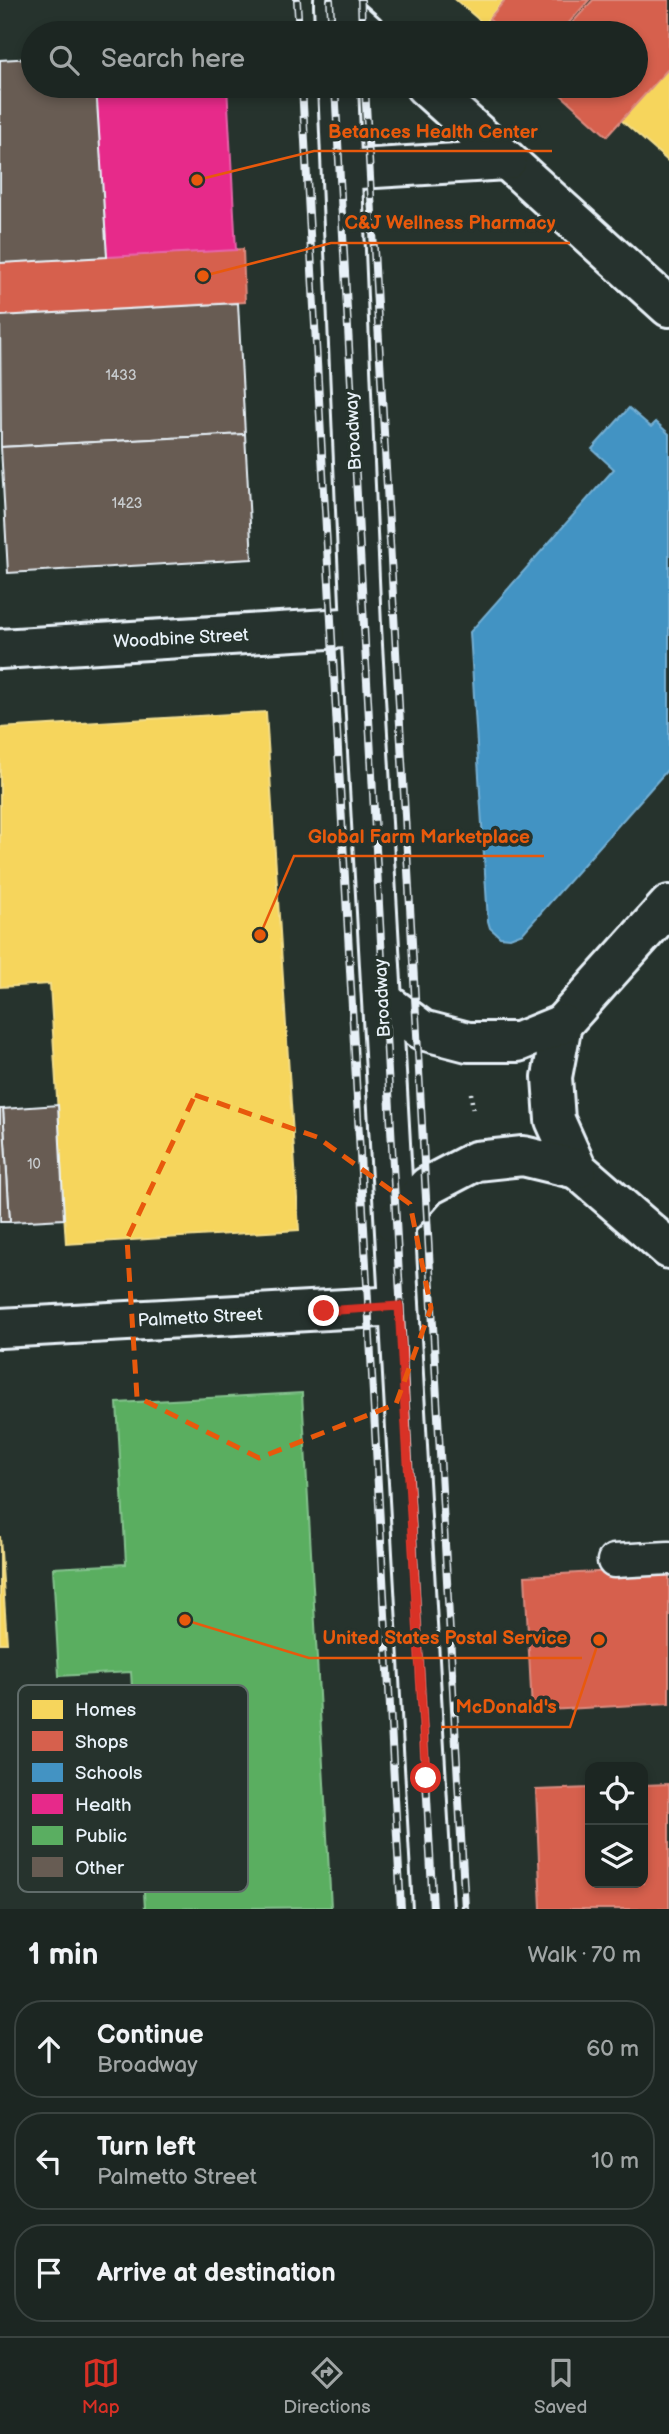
<!DOCTYPE html>
<meta charset="utf-8">
<style>
:root{--surface:#1c2622;--page:#252e2a;--text:#f1f3f6;--muted:#a0a5a5;--line:#3a4340;--accent:#d93025}
body{margin:0;font-family:"Balsamiq Sans",sans-serif;background:var(--page);color:var(--text)}
.controls{position:absolute;right:21px;bottom:21px;display:grid;overflow:hidden;border-radius:14px;box-shadow:0 4px 10px #0003}
.controls button{width:63px;height:63px;display:grid;place-items:center;padding:0;border:0;border-bottom:2px solid var(--line);background:var(--surface);color:var(--text);font:35px sans-serif}
.stop{position:absolute;width:21px;height:21px;margin:-16px;border:5px solid #d93025;border-radius:50%;background:#fff}
.stop.end{background:#d93025;border-color:#fff;box-shadow:0 2px 7px #0008}
.list{margin:0;padding:0;list-style:none}
h2{display:flex;justify-content:space-between;align-items:center;height:91px;margin:0;padding:0 28px;font-size:30px}
h2 small{font-size:23px;font-weight:400;color:var(--muted)}
.list li{display:grid;grid-template-columns:46px 1fr auto;gap:21px;align-items:center;box-sizing:border-box;height:98px;margin:0 14px 14px;padding:0 14px;border:2px solid var(--line);border-radius:28px}
.list b{display:block;font-size:26px;white-space:nowrap}
.list p{margin:0;font-size:23px;white-space:nowrap;color:var(--muted)}
.list em{font-size:23px;font-style:normal;color:var(--muted)}
.icon{flex:none;width:38px;height:38px;fill:none;stroke:currentColor;stroke-width:2;stroke-linecap:round;stroke-linejoin:round}
.map{position:relative;flex:none;width:669px;height:1909px;overflow:hidden}
.search{position:absolute;background:var(--surface);box-shadow:0 4px 10px #0003;left:21px;right:21px;top:21px;height:77px;display:flex;align-items:center;gap:18px;box-sizing:border-box;padding:0 24px;border-radius:38px;color:var(--muted);font-size:26px}
.sheet{height:427px;background:var(--surface)}
nav{display:flex;justify-content:space-around;align-items:center;box-sizing:border-box;height:98px;border-top:2px solid var(--line);background:var(--surface);font-size:19px;color:var(--muted)}
nav a{display:grid;justify-items:center;gap:4px}
nav .on{color:var(--accent)}
.map>svg:first-child{display:block}
</style>
<div class="map">
<svg width="669" height="1909" viewBox="0 0 669 1909">
<rect width="100%" height="100%" fill="#26332d"/>
<filter id="ink" filterUnits="userSpaceOnUse"><feTurbulence type="fractalNoise" baseFrequency=".0143" numOctaves="2"/><feDisplacementMap in="SourceGraphic" scale="14" xChannelSelector="R" yChannelSelector="G"/><feConvolveMatrix kernelMatrix="1 2 1 2 8 2 1 2 1" color-interpolation-filters="sRGB"/></filter>
<g filter="url(#ink)">
<!-- homes -->
<g fill="#f6d55c" stroke="#f2dd8b" stroke-width="2">
<path d="M456,0H504L484,24Z"/>
<path d="M669,68V162L621,120Z"/>
<path d="M266,712L299,1230L66,1244L50,984L0,987V728Z"/>
<path d="M0,1536L7,1643H0Z"/>
</g>
<!-- shops -->
<g fill="#d6604d" stroke="#db8c80" stroke-width="2">
<path d="M505,0H589L560,33H504L489,19Z"/>
<path d="M593,0H669V68L607,136L551,86H636V33H563Z"/>
<path d="M243,249L245,302L0,316V263Z"/>
<path d="M669,1568V1703L532,1711L525,1576Z"/>
<path d="M669,1784V1909H541L536,1790L590,1788V1883H643V1785Z"/>
</g>
<!-- schools -->
<path fill="#4393c3" stroke="#74afd3" stroke-width="2" d="M629,408L651,427L656,422L669,434V768L523,933L510,938L500,937L490,928L488,921L470,632L614,469L592,449Z"/>
<!-- health -->
<path fill="#e7298a" stroke="#e765ab" stroke-width="2" d="M96,86H227L236,250L107,257Z"/>
<!-- public -->
<path fill="#5aae61" stroke="#85c28e" stroke-width="2" d="M302,1393L331,1907L145,1909L131,1672L59,1676L53,1568L126,1564L117,1403Z"/>
<!-- building -->
<g fill="#675c53" stroke="#e8f1f8" stroke-width="2">
<path d="M33,58V86H96L107,257L0,263V60Z"/>
<path d="M238,303L245,434L1,447L0,316Z"/>
<path d="M245,434L252,559L8,573L1,447Z"/>
<path d="M58,1105L64,1219L10,1222L3,1109Z"/>
<path d="M0,1109H3L10,1222H0Z"/>
</g>
<g fill="none" stroke-linecap="round" stroke-linejoin="round">
<defs>
<path id="lane" d="M614,1561L669,1558"/>
<g id="street">
<path d="M334,5L366,33"/>
<path d="M425,86L669,307"/>
<path d="M342,170L507,160"/>
<path d="M0,649L361,627"/>
<path d="M669,905L562,1024L552,1077L555,1120L577,1169L669,1249"/>
<path d="M0,1328L399,1306"/>
</g>
<g id="primary">
<path d="M334,0L335,33"/>
<path d="M338,86L361,627L433,1909"/>
<path d="M383,1001L422,1030L468,1042H518L562,1024"/>
<path d="M395,1223L428,1186L476,1161L523,1156L577,1169"/>
</g>
</defs>
<!-- lane casing -->
<use href="#lane" stroke="#e8f1f8" stroke-width="37"/>
<!-- street casing -->
<use href="#street" stroke="#e8f1f8" stroke-width="44"/>
<!-- primary casing -->
<use href="#primary" stroke="#e8f1f8" stroke-width="44"/>
<!-- path -->
<path stroke="#e8f1f8" stroke-width="4.5" stroke-dasharray="2 5" stroke-linecap="butt" d="M471,1093L473,1112"/>
<!-- lane -->
<use href="#lane" stroke="#26332d" stroke-width="32"/>
<!-- street -->
<use href="#street" stroke="#26332d" stroke-width="38"/>
<!-- primary -->
<use href="#primary" stroke="#26332d" stroke-width="38"/>
<defs>
<g id="rail">
<path d="M297,0L299,33"/>
<path d="M330,0L332,33"/>
<path d="M361,0L362,33"/>
<path d="M302,86L401,1909"/>
<path d="M335,86L433,1909"/>
<path d="M365,86L465,1909"/>
</g>
</defs>
<!-- rail casing -->
<use href="#rail" stroke="#e8f1f8" stroke-width="8"/>
<!-- rail -->
<use href="#rail" stroke="#26332d" stroke-width="5" stroke-dasharray="16" stroke-linecap="butt"/>
</g>
</g>
<g fill="none" stroke-linecap="round" stroke-linejoin="round" filter="url(#ink)">
<!-- route -->
<path stroke="#d93025" stroke-width="9" d="M324,1311L399,1306L426,1778"/>
</g>
<!-- marked area -->
<path fill="none" stroke="#e8590c" stroke-width="5" stroke-dasharray="14 9" stroke-linejoin="round" d="M195,1095L317,1137L410,1204L431,1308L396,1404L259,1458L137,1397L127,1239Z"/>
<g text-anchor="middle" stroke-width="7" stroke-linejoin="round" paint-order="stroke">
<!-- number labels -->
<g font-size="14" fill="#c8cccf">
<text x="121" y="380">1433</text>
<text x="127" y="508">1423</text>
<text x="34" y="1169">10</text>
</g>
<!-- street labels -->
<g font-size="18" fill="#e8f1f8" stroke="#26332d">
<text transform="translate(353 431) rotate(-93)" y="6">Broadway</text>
<text transform="translate(181 638) rotate(-3)" y="6">Woodbine Street</text>
<text transform="translate(382 998) rotate(-93)" y="6">Broadway</text>
<text transform="translate(200 1317) rotate(-3)" y="6">Palmetto Street</text>
</g>
</g>
<!-- legend -->
<rect x="18" y="1685" width="230" height="207" rx="10" fill="#26332d" stroke="#606c6a" stroke-width="2"/>
<rect x="32" y="1700" width="31" height="19" fill="#f6d55c"/>
<rect x="32" y="1731" width="31" height="20" fill="#d6604d"/>
<rect x="32" y="1763" width="31" height="19" fill="#4393c3"/>
<rect x="32" y="1794" width="31" height="20" fill="#e7298a"/>
<rect x="32" y="1826" width="31" height="19" fill="#5aae61"/>
<rect x="32" y="1857" width="31" height="20" fill="#675c53"/>
<g font-size="19" fill="#e8f1f8">
<text x="75" y="1716">Homes</text>
<text x="75" y="1748">Shops</text>
<text x="75" y="1779">Schools</text>
<text x="75" y="1811">Health</text>
<text x="75" y="1842">Public</text>
<text x="75" y="1874">Other</text>
</g>
<!-- callouts -->
<path fill="none" stroke="#e8590c" stroke-width="2.5" d="M197 180L314 151H552M203 276L331 243H570M260 935L294 856H544M185 1620L309 1658H582M599 1640L570 1727H441"/>
<g fill="#e8590c" stroke="#26332d" stroke-width="2.5">
<circle cx="197" cy="180" r="7"/>
<circle cx="203" cy="276" r="7"/>
<circle cx="260" cy="935" r="7"/>
<circle cx="185" cy="1620" r="7"/>
<circle cx="599" cy="1640" r="7"/>
</g>
<g font-size="19" text-anchor="middle" font-weight="bold" fill="#e8590c" stroke="#26332d" stroke-width="7" stroke-linejoin="round" paint-order="stroke">
<text x="433" y="138">Betances Health Center</text>
<text x="450" y="229">C&amp;J Wellness Pharmacy</text>
<text x="419" y="843">Global Farm Marketplace</text>
<text x="445" y="1644">United States Postal Service</text>
<text x="506" y="1713">McDonald's</text>
</g>
</svg>
<div class="controls">
<button><svg class="icon" aria-label="locate" viewBox="0 0 24 24"><circle cx="12" cy="12" r="6"/><path d="M12 2v4M12 18v4M2 12h4M18 12h4"/></svg></button>
<button><svg class="icon" aria-label="layers" viewBox="0 0 24 24"><path d="M12 4l9 5-9 5-9-5zM3 14l9 5 9-5"/></svg></button>
</div>
<div class="stop" style="left:426px;top:1778px"></div>
<div class="stop end" style="left:324px;top:1311px"></div>
<div class="search"><svg class="icon" aria-label="search" viewBox="0 0 24 24"><circle cx="10" cy="10" r="6"/><path d="M15 15l6 6"/></svg>Search here</div>
</div>
<section class="sheet">
<h2>1 min<small>Walk · 70 m</small></h2>
<ul class="list">
<li><svg class="icon" aria-label="ahead" viewBox="0 0 24 24"><path d="M12 20V5M6 11l6-6 6 6"/></svg><div><b>Continue</b><p>Broadway</p></div><em>60 m</em></li>
<li><svg class="icon" aria-label="left" viewBox="0 0 24 24"><path d="M17 20v-9H6M10 6l-5 5 5 5"/></svg><div><b>Turn left</b><p>Palmetto Street</p></div><em>10 m</em></li>
<li><svg class="icon" aria-label="arrive" viewBox="0 0 24 24"><path d="M6 21V4h12l-3 4 3 4H6"/></svg><div><b>Arrive at destination</b></div></li>
</ul>
</section>
<nav>
<a class="on"><svg class="icon" aria-label="map" viewBox="0 0 24 24"><path d="M3 6l6-2 6 2 6-2v14l-6 2-6-2-6 2zM9 4v14M15 6v14"/></svg>Map</a>
<a><svg class="icon" aria-label="directions" viewBox="0 0 24 24"><path d="M12 3l9 9-9 9-9-9zM9 14v-3h6M13 9l2 2-2 2"/></svg>Directions</a>
<a><svg class="icon" aria-label="saved" viewBox="0 0 24 24"><path d="M7 4h10v16l-5-4-5 4z"/></svg>Saved</a>
</nav>
